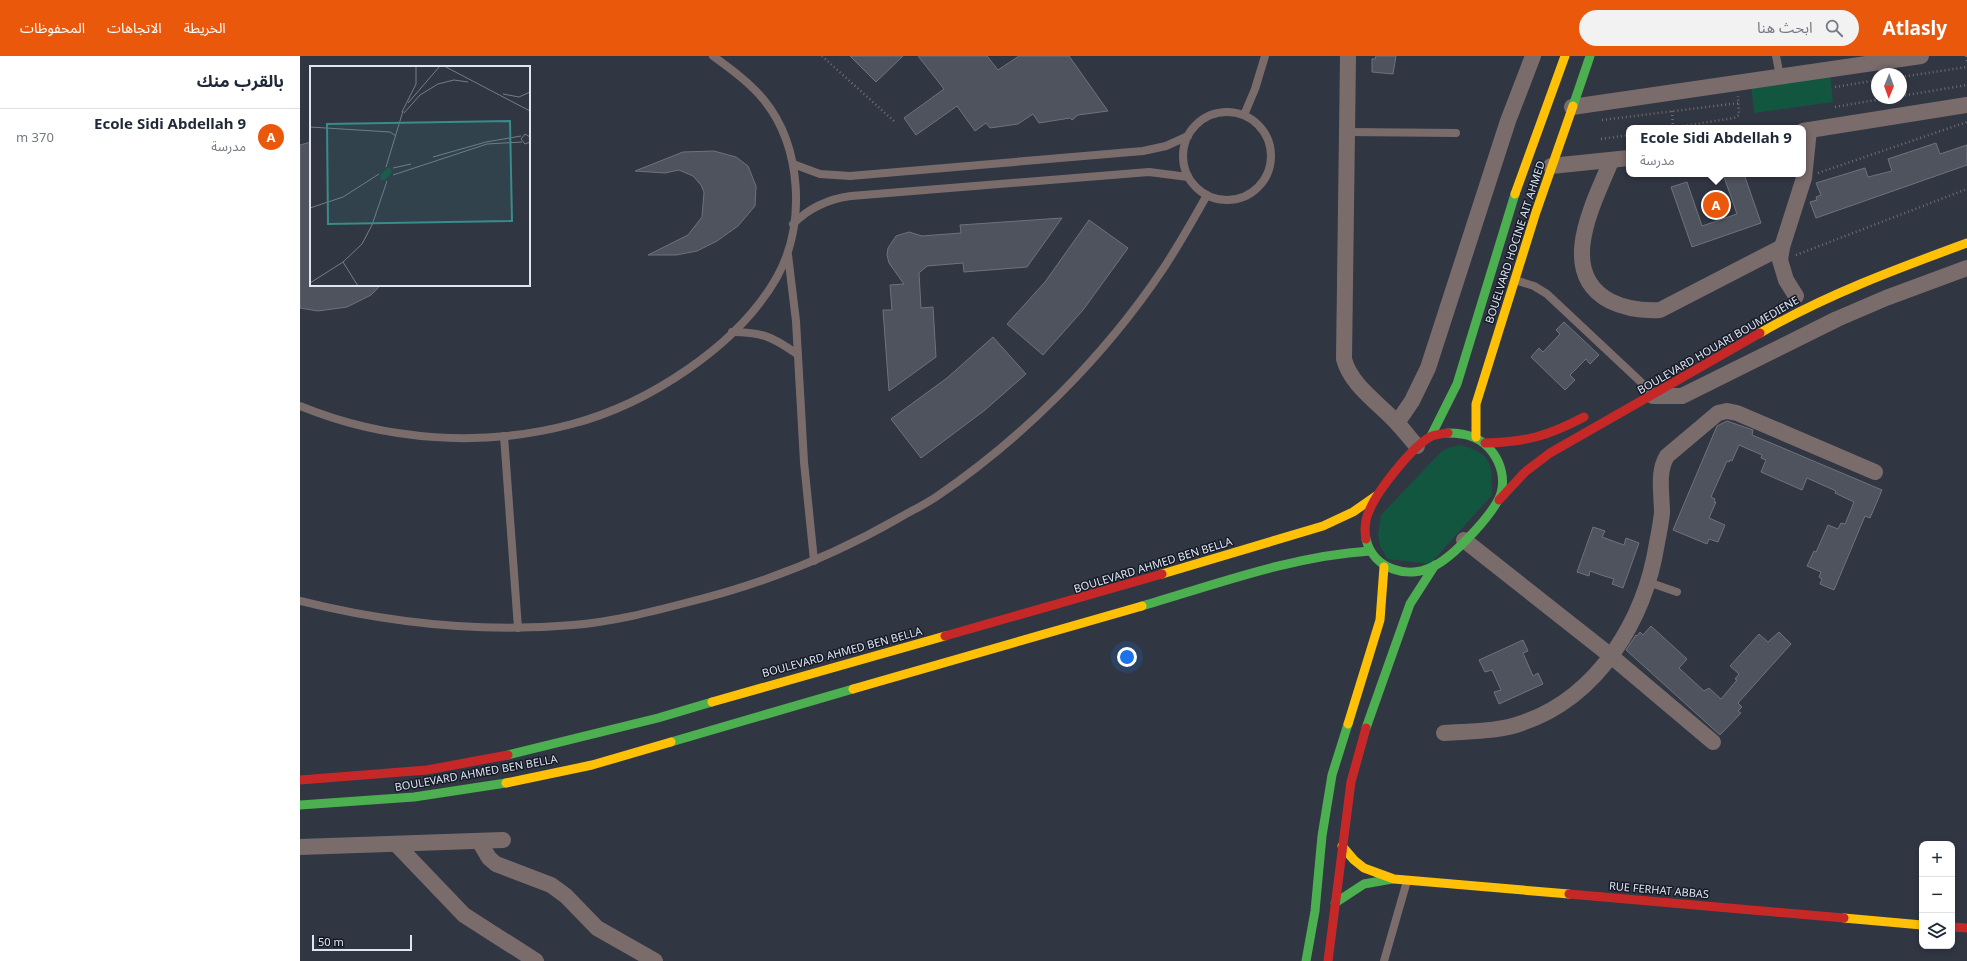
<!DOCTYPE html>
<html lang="ar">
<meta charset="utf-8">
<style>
:root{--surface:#fff;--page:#f2f2f3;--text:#1f2937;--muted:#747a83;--line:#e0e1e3;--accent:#ea580c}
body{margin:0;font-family:"Noto Sans","Noto Sans Arabic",sans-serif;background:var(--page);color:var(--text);direction:rtl}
.controls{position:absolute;right:12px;bottom:12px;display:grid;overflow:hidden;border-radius:8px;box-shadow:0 2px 6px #0003}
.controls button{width:36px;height:36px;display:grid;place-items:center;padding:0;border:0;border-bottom:1px solid var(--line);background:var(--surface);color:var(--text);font:20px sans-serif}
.compass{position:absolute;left:1571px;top:12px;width:36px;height:36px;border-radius:50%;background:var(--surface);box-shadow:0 2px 6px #0003;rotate:181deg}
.scale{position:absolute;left:12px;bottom:10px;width:100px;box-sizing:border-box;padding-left:4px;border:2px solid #dee5f5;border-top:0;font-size:11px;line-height:14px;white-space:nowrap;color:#dee5f5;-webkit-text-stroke:3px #161b26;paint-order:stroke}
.you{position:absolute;left:827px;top:601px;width:14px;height:14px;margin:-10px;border:3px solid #fff;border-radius:50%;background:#1a73e8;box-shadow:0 0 0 6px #1a73e833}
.badge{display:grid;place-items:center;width:26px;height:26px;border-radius:50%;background:var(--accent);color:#fff;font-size:13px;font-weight:700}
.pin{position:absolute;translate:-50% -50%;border:2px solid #fff;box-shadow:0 1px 4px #0006}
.popup{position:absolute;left:1326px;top:69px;width:180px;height:52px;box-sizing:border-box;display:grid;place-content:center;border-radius:8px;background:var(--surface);filter:drop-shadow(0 1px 3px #0005);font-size:13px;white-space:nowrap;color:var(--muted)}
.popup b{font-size:15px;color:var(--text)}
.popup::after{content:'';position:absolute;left:50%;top:100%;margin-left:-8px;border:8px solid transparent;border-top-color:var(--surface)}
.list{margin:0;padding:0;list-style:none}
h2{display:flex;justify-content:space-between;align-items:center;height:52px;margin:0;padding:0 16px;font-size:17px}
h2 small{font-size:13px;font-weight:400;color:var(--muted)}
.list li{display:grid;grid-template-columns:26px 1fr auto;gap:12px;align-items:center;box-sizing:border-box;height:56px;padding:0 16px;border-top:1px solid var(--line)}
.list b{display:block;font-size:15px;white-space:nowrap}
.list p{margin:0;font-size:13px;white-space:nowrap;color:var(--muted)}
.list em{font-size:13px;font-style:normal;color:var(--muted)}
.icon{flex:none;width:22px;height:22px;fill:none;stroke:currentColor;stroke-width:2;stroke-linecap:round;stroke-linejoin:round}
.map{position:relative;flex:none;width:1667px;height:905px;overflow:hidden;direction:ltr}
header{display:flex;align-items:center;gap:24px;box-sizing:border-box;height:56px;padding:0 20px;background:var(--accent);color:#fff}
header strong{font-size:19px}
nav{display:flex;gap:22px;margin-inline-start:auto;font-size:14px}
.search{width:280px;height:36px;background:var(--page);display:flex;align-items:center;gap:10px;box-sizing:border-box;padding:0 14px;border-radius:22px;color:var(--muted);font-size:15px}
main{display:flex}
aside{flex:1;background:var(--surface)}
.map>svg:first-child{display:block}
</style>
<header>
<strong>Atlasly</strong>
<div class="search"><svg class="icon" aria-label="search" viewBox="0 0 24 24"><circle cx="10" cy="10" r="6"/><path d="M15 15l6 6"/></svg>ابحث هنا</div>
<nav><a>الخريطة</a><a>الاتجاهات</a><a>المحفوظات</a></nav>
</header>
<main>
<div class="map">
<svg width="1667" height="905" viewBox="0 0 1667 905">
<rect width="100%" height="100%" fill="#313643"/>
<!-- green -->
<g fill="#135640">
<path d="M1530,17L1533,46L1454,57L1451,28Z"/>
<path d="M1160,389C1193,398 1192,408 1192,439L1130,508L1088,503L1080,490L1078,479L1081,459L1141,396L1148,392Z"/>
</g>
<!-- building -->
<g fill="#4f535e" stroke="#6e727e">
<path d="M550,0H603L576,26Z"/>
<path d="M618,0H687L698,14L719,0H769L808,55L778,59L772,64L770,62L739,67L733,58L718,68L690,72L686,67L675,75L657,50L616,79L604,62L644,33Z"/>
<path d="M1076,0H1096L1093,18L1072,16V3H1075Z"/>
<path d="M11,86V229H81L71,239L47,251L18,255L0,252V89Z"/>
<path d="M1636,87L1640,98L1667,89V109L1516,162L1510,146L1517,144L1516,141L1521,139L1516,127L1565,112L1568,121L1592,115L1588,103Z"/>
<path d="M414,95L436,101L448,110L456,130L455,150L438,170L417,185L397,195L376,199H348L388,179L402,161L404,136L401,129L393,120L379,114L365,117L335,115L383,96Z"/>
<path d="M1423,118H1444L1461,167L1392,191L1371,131L1387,126L1402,170L1437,158Z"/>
<path d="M762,162L727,211L664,216L663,207L627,210L619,217L621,252L633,251L636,301L589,335L583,254H592L590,229L604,228L589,207L587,199L588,192L596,180L609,176L622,180L661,177L660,169Z"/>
<path d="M789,164L828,192L783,254L743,299L707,268L745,226Z"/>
<path d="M1264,266L1299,299L1290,308L1286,303L1270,319L1275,324L1265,334L1231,301L1239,292L1243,296L1260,278L1256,274Z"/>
<path d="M693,281L726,318L685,354L621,402L591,363L647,322Z"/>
<path d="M1427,365L1453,374L1452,379L1582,434L1570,462L1565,460L1534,534L1520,528L1522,523L1519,521L1521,516L1507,510L1514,495L1516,496L1528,469L1538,473L1541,467L1545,468L1554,446L1535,437L1536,435L1507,422L1502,434L1461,416L1466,404L1461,402L1462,399L1439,389L1432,405L1430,404L1429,406L1427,405L1411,441L1415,443L1414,446H1416L1409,462L1425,469L1418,486L1409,483L1407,488L1373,474L1417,370Z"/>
<path d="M1293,471L1305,475L1302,481L1324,489L1326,482L1339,487L1323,532L1312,528L1314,523L1301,519L1290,515L1289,520L1277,516Z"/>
<path d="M1351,570L1387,603L1379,612L1404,635L1409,632L1421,643L1437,624L1435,623L1439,618L1430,610L1459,578L1468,586L1479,576L1491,588L1438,647L1442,651L1438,655L1441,657L1420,679L1326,594L1336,579L1337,580L1340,576L1343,579Z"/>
<path d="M1223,584L1228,595L1223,597L1233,620L1238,617L1243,628L1199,648L1194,636L1201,634L1192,614L1185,616L1179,604Z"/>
</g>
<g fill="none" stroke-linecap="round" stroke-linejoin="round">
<!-- path -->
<g stroke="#746c6f" stroke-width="2.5" stroke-dasharray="1 3" stroke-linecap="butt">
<path d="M522,0L596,67"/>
<path d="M1666,0L1667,6"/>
<path d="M1601,21L1667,11"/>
<path d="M1535,31L1577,24"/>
<path d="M1601,40L1667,29"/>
<path d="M1535,51L1587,42"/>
<path d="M1372,55L1373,72"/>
<path d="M1302,64L1439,47"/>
<path d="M1371,72L1434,62L1439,59L1438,40"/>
<path d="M1301,83L1329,79"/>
<path d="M1518,117L1667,66"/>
<path d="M1496,199L1667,133"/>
</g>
<!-- lane -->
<g stroke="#7b6c6c" stroke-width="8">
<path d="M1476,0L1480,20"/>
<circle cx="927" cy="100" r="44"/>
<path d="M944,59L955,33L965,0"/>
<path d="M1048,76L1156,77"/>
<path d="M493,108L520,118L550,120L843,95L866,90L888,80"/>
<path d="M493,168C510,151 528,143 551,140L849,116L888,121"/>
<path d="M488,199L496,265L504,406L514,505"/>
<path d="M1215,224L1234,230L1247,238L1343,328"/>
<path d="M432,276C462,276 473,281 497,298"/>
<path d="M0,350C85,385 183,392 272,368C348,348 438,290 477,221C506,169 502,91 464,44C450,27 431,13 413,0"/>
<path d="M204,380L218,572"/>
<path d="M1348,526L1377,536"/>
<path d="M0,545C88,567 182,577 273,569C312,566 351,556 389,546C462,528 533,500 599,462C611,455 624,449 636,441C724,381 804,301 863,213C879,189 893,164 907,139"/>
<path d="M1084,905L1107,825"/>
</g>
<!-- street -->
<g stroke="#7b6c6c" stroke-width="16">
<path d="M1048,0L1044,303C1051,330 1079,347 1097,367C1104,374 1110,383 1117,390"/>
<path d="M1272,51L1621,0"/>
<path d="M1503,75L1667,49"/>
<path d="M1311,105C1295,145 1255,216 1310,245C1326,253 1341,255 1360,254L1482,191"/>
<path d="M1251,110L1329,102"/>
<path d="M1496,240L1486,224L1480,204L1482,191L1504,122L1509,74"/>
<path d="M1353,340H1382L1537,263L1586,242L1667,212"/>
<path d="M1097,367L1112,345L1128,312L1208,65L1233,0"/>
<path d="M1164,484L1311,600L1413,686"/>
<path d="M1144,677C1170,675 1198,676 1222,667C1299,641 1345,563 1357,487C1359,477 1361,466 1362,457C1362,438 1357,416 1367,400L1418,357L1427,355L1437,357L1575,416"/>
<path d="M179,785L189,802L196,808L251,829L266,840L297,872L355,905"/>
<path d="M96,788L164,859L236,905"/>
<path d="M0,791L203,784"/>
</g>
<!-- fast -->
<g stroke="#4caf50" stroke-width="9">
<path d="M1273,50L1290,0"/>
<path d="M1131,380L1157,328L1215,138"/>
<path d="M1066,483C1073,513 1108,524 1134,510C1153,501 1195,457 1201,437C1205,423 1201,408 1193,397C1182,381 1166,377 1148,377"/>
<path d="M842,550C917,528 992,500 1070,495"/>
<path d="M1066,672L1110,548L1135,509"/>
<path d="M371,686L553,633"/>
<path d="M208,699L358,662L412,646"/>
<path d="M0,749L114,741L206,727"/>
<path d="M1035,847L1064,828L1092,823"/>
<path d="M1006,905L1015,855L1022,780L1032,719L1048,668"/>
</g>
<!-- slow -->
<g stroke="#ffc107" stroke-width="9">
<path d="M1215,138L1265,0"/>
<path d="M1460,277C1526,239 1596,213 1667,187"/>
<path d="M1176,381V348L1236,156L1273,50"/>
<path d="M862,518L1023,470L1053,456L1076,440"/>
<path d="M553,633L842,550"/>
<path d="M412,646L645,580"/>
<path d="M1048,668L1080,564L1084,511"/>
<path d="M206,727L292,709L371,686"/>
<path d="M1042,790L1054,804L1064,812L1094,823L1269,838"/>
<path d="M1544,862L1622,869"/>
</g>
<!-- jam -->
<g stroke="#c62828" stroke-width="9">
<path d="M1185,387C1226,386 1248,380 1284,361"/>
<path d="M1199,444L1225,416L1250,397L1460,277"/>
<path d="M1066,483C1064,473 1065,463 1070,453C1078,434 1112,391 1130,381C1136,378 1142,378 1148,377"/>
<path d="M645,580L862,518"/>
<path d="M0,724L127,714L208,699"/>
<path d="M1269,838L1544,862"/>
<path d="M1652,871L1667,872"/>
<path d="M1028,905L1051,726L1066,672"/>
</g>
</g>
<g text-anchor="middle" stroke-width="3" stroke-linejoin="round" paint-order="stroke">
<!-- street labels -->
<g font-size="11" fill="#dee5f5" stroke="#161b26">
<text transform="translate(1215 186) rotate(-72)" y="4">BOUELVARD HOCINE AIT AHMED</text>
<text transform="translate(1418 289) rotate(-30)" y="4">BOULEVARD HOUARI BOUMEDIENE</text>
<text transform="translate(853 509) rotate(-17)" y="4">BOULEVARD AHMED BEN BELLA</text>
<text transform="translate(542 596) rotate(-15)" y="4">BOULEVARD AHMED BEN BELLA</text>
<text transform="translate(176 717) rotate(-10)" y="4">BOULEVARD AHMED BEN BELLA</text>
<text transform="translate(1359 834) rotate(5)" y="4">RUE FERHAT ABBAS</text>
</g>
</g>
<!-- overview -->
<g transform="translate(10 10)">
<rect width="220" height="220" fill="#313643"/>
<path d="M79,101L82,106L75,114H71L70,109Z" fill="#135640"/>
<path fill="none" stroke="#767c8a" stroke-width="1" d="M134,0L220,45M193,28L209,31L220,26M98,37L130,0M92,46L106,18V0M94,47L110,29L128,18L144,14L158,16M0,61L80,66L86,70M220,71L215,68L211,73L215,78L220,76M123,91L176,76L211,70M76,101L93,45M83,102L101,98M83,109L177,78L212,76M0,142L33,131L69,108M33,196L48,220M0,217L33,196L52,178L62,159L77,115"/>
<path fill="#388c89" fill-opacity="0.15" stroke="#388c89" stroke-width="2" d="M200,55L202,155L18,158L17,58Z"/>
<rect width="220" height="220" fill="none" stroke="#dee5f5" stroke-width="2"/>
</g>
</svg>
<div class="controls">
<button>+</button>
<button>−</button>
<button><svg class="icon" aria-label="layers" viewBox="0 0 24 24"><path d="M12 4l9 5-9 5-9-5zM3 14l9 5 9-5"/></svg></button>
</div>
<svg class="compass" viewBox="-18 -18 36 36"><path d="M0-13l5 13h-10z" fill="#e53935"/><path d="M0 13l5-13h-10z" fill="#747a83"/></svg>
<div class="scale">50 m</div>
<div class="you"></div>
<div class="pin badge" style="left:1416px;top:149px">A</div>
<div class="popup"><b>Ecole Sidi Abdellah 9</b>مدرسة</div>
</div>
<aside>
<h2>بالقرب منك<small></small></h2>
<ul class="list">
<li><span class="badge">A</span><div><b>Ecole Sidi Abdellah 9</b><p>مدرسة</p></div><em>370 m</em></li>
</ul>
</aside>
</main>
